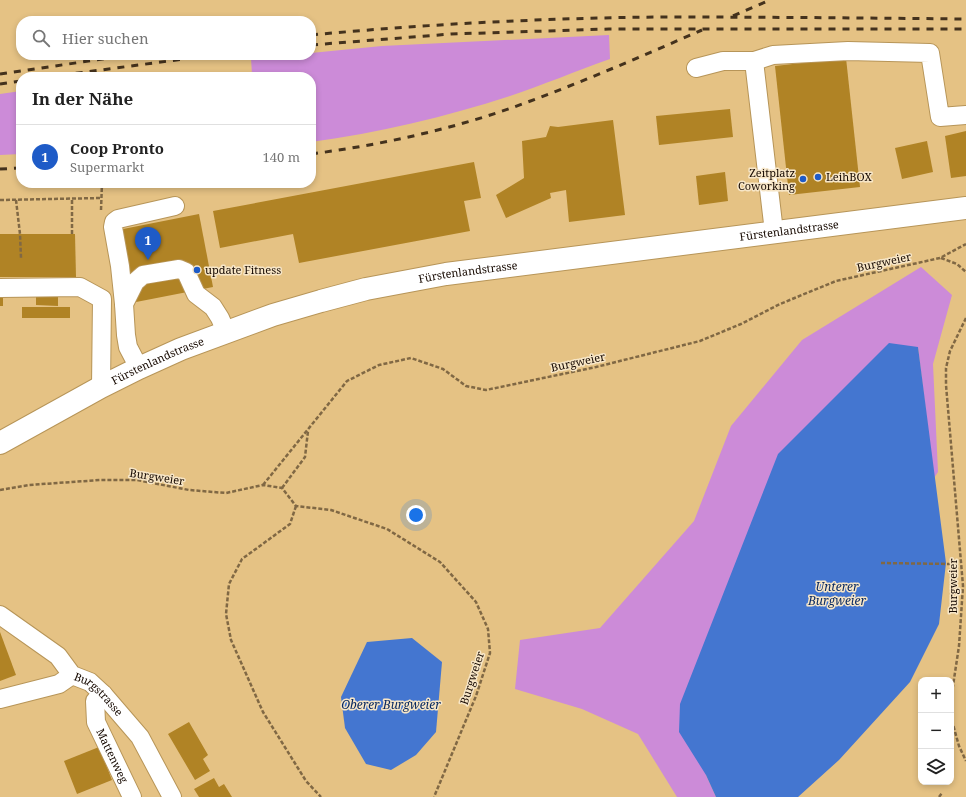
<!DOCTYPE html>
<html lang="de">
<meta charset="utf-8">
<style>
:root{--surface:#fff;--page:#f2f2f2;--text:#222;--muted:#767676;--line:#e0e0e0;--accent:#1e5bc7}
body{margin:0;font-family:"Noto Serif",serif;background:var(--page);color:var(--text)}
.controls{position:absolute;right:12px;bottom:12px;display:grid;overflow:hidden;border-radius:8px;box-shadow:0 2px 6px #0003}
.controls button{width:36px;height:36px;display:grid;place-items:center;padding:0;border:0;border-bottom:1px solid var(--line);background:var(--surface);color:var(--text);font:20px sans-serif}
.you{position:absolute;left:416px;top:515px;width:14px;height:14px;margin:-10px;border:3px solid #fff;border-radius:50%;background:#1a73e8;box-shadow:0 0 0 6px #1a73e833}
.badge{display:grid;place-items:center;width:26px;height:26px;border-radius:50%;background:var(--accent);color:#fff;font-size:13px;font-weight:700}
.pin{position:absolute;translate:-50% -33px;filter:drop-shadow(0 1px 2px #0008)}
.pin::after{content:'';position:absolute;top:21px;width:14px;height:12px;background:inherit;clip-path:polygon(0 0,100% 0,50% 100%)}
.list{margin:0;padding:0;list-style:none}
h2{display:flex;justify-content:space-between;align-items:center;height:52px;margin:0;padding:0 16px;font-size:17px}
h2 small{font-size:13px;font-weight:400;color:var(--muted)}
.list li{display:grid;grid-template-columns:26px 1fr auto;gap:12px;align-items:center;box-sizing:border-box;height:64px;padding:0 16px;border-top:1px solid var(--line)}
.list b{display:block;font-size:15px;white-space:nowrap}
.list p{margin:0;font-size:13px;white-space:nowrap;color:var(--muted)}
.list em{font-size:13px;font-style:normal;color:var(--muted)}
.icon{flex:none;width:22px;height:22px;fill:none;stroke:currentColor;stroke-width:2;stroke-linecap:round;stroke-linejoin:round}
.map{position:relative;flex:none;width:966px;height:797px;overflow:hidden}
.search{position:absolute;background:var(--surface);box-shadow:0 2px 6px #0003;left:16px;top:16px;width:300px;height:44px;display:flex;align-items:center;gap:10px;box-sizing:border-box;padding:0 14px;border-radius:16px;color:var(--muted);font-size:15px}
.panel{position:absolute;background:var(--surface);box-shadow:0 2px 6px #0003;left:16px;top:72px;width:300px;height:116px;border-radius:16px}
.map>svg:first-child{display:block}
</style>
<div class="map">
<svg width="966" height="797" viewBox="0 0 966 797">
<rect width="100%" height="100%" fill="#e5c284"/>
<!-- green -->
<g fill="#cc8bd8">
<path d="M609,35L610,59C576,71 543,85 510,96C445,117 378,133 311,142V77H252V75L251,58L282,55H311V53L382,46Z"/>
<path d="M21,91V154L0,155V94Z"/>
<path d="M921,267L952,295L933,364L938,472L934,478L918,347L706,775L716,797H677L638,734L582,709L515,689L520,640L600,628L694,521L731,426L802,340Z"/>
</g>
<!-- water -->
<g fill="#4476d0">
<path d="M889,343L918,347L946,563L939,624L910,682L839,760L798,797H716L706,775L679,732L680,704L778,454Z"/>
<path d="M412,638L442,662L436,732L416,755L391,770L366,764L345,728L341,697L367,642Z"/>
</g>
<!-- building -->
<g fill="#b08325">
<path d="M846,58L860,187L789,195L775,66Z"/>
<path d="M730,109L733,137L659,145L656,116Z"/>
<path d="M613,120L625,215L569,222L566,190L550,193L551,198L506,218L496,195L524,178L522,141L546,137L550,126L558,127Z"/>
<path d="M966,131V176L951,178L945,136Z"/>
<path d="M927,141L933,172L902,179L895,148Z"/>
<path d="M474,162L481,198L464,201L470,231L299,263L293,234L220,248L213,211Z"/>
<path d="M725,172L728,201L699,205L696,176Z"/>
<path d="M199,214L213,287L131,303L118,230Z"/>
<path d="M0,234H75L76,277H0Z"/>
<path d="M36,293H58V306L36,305Z"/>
<rect x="0" y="294" width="3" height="12"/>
<rect x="22" y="307" width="48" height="11"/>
<path d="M0,632L16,675L0,681Z"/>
<path d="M189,722L208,755L203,759L210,771L195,780L168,734Z"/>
<path d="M99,747L112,780L77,794L64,761Z"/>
<path d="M214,778L219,787L224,784L232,797H199L194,789Z"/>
</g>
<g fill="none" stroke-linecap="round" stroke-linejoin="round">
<defs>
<g id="minor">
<path d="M754,61L773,55L848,51L930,53L940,117L966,115"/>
<path d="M696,68L723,61H754L774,232"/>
<path d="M0,288L80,287L102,299L101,387"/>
<path d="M124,304L120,266L113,227L114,222L118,219L175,206"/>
<path d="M139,368L128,347L126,335L124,304L135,282L143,275L179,269L186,272L196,294L213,307L220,318L226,332"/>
<path id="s1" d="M0,615L58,656L72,675L90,682L103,694L140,737L172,797"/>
<path id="s2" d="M103,694L95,701L96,722L132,797"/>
<path d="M0,699L59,684L72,675"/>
</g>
<g id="major">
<path id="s3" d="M0,443L101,387L139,368L181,349L273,315L321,301L366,289L446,274L966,208"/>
</g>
</defs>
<!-- minor casing -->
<use href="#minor" stroke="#b79558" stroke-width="20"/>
<!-- major casing -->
<use href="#major" stroke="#b79558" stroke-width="24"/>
<!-- path -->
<g stroke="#806844" stroke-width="2.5" stroke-dasharray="4 2" stroke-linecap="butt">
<path d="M101,76V77"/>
<path d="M0,200L101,198"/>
<path d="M16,200L20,234L21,258"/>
<path d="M101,210L102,183"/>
<path d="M72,234V199"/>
<path d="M941,258L957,264L966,272"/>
<path d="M966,318L950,351L946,368V385L963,586L959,646L951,699L952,721L959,746L966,761"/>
<path d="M263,485L347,381L379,365L411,358L443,369L466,386L486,390L596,367L700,341L741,324L780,304L836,281L940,258L966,244"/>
<path d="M282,488L305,457L308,431"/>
<path d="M0,490L29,485L100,480H137L189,490L226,493L263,485L282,488L296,506L331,510L387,529L440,562L476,602L488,629L490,653L476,696L434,797"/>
<path d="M296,506L290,524L242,559L229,584L226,614L231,640L263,712L306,781L321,797"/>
<path d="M881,563L952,564"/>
<path d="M939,797L942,793"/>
</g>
<!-- minor -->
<use href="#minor" stroke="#fff" stroke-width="18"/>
<!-- major -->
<use href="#major" stroke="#fff" stroke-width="22"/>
<!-- rail -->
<g stroke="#44321d" stroke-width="3" stroke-dasharray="7 7" stroke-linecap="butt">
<path d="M733,16L770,0"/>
<path d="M311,35C428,24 546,18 663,17C764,17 865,18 966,19"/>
<path d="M311,45L451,34L609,29H966"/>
<path d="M0,74L130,55"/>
<path d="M48,77L214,55"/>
<path d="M0,84L21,81"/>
<path d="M311,154C380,145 449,130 514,107C578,84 640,57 702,30"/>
<path d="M0,169L21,168"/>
</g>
</g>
<!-- markers -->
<g fill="#1e5bc7" stroke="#f7e6c7" stroke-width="1.5">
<circle cx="818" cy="177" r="4"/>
<circle cx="803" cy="179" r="4"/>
<circle cx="197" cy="270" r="4"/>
</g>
<g text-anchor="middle" stroke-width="3" stroke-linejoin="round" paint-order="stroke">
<!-- poi labels -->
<g font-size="11" fill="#160900" stroke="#f7e6c7" text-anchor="start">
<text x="795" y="177" text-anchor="end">Zeitplatz<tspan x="795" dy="13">Coworking</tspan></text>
<text x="826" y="181">LeihBOX</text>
<text x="205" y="274">update Fitness</text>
</g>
<!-- street labels -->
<g font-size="11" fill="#160900" stroke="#f7e6c7">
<text dy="4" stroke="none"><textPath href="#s3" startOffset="826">Fürstenlandstrasse</textPath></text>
<text transform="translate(884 262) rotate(-12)" y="4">Burgweier</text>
<text dy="4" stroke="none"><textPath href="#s3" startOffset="502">Fürstenlandstrasse</textPath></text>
<text dy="4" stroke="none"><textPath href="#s3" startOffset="178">Fürstenlandstrasse</textPath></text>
<text transform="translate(578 362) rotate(-12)" y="4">Burgweier</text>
<text transform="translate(157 477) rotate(9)" y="4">Burgweier</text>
<text transform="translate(953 586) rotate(-90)" y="4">Burgweier</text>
<text transform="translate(472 678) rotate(-72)" y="4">Burgweier</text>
<text dy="4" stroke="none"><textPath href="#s1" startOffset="128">Burgstrasse</textPath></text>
<text dy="4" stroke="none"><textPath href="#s2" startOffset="69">Mattenweg</textPath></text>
</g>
<!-- water labels -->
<g font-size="12" font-style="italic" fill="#092961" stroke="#f7e6c7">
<text x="837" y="591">Unterer<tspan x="837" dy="14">Burgweier</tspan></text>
<text x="391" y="709">Oberer Burgweier</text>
</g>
</g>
</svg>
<div class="controls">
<button>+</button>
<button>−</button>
<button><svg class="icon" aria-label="layers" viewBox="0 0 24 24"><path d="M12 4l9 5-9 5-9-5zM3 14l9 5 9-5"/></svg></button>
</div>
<div class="you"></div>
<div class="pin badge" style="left:148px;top:260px">1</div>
<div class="search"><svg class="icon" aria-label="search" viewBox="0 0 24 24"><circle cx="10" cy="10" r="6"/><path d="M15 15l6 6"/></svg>Hier suchen</div>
<section class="panel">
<h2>In der Nähe<small></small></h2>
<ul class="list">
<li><span class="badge">1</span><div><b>Coop Pronto</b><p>Supermarkt</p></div><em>140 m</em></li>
</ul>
</section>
</div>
